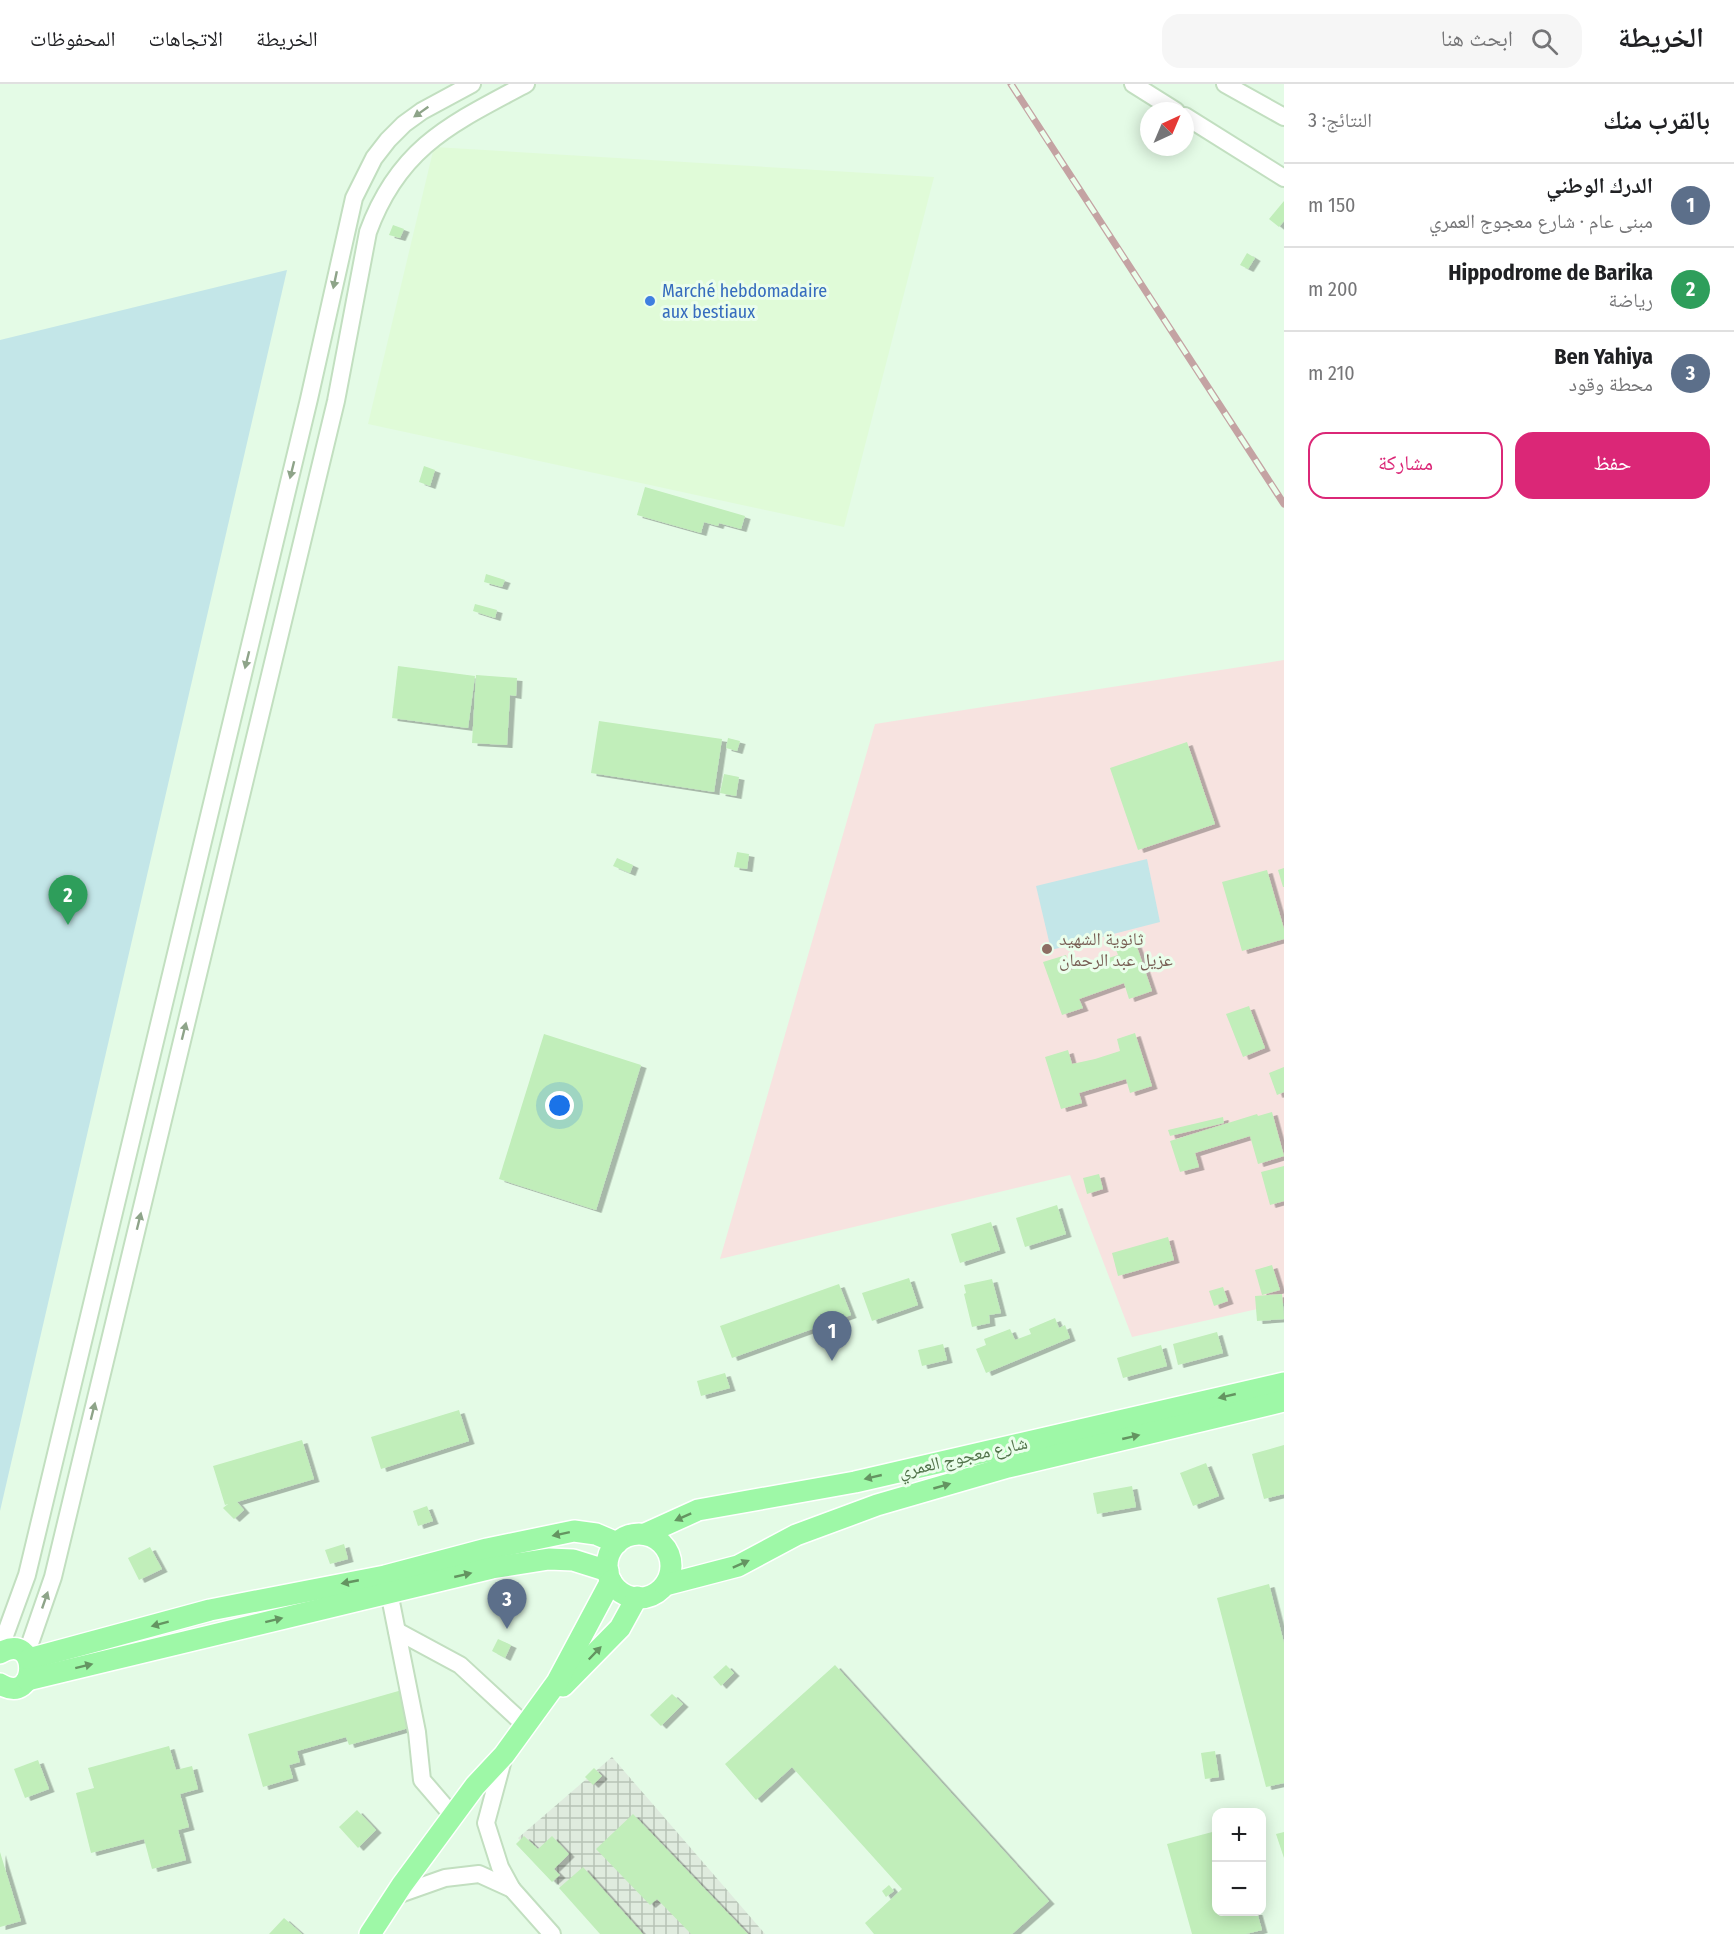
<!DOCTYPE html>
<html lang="ar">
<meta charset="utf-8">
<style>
:root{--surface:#fff;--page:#f6f6f6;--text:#202124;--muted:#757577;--line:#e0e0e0;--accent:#db2777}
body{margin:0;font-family:"Fira Sans Condensed","Noto Naskh Arabic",sans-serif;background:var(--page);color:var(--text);direction:rtl}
.controls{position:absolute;right:18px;bottom:18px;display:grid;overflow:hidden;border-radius:12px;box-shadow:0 3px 15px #0003}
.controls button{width:54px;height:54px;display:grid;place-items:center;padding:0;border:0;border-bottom:2px solid var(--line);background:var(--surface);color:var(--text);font:30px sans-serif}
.compass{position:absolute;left:1140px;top:18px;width:54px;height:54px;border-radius:50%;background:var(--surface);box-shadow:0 3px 15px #0003;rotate:44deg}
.you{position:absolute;left:560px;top:1022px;width:21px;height:21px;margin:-15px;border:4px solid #fff;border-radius:50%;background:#1a73e8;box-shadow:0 0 0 9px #1a73e833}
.badge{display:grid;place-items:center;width:39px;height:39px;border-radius:50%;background:var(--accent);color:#fff;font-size:20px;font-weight:700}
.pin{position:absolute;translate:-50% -50px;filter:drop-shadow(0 2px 3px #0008)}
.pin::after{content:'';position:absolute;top:32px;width:21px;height:18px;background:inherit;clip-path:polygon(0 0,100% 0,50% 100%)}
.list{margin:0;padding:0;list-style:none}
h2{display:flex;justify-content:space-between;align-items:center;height:78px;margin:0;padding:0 24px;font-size:26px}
h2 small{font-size:20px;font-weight:400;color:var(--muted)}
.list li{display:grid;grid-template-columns:39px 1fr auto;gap:18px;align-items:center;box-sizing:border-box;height:84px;padding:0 24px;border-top:2px solid var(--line)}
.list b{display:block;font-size:22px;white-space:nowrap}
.list p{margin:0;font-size:20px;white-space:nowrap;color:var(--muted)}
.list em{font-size:20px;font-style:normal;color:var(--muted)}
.actions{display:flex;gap:12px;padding:18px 24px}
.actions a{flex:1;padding:14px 0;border:2px solid var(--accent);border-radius:18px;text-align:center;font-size:21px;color:var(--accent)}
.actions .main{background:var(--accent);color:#fff}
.icon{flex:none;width:33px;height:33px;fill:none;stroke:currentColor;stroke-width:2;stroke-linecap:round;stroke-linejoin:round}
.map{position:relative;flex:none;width:1284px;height:1850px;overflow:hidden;direction:ltr}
header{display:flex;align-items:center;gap:36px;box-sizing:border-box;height:84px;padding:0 30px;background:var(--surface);border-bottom:2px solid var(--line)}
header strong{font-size:28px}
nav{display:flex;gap:33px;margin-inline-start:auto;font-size:21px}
.search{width:420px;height:54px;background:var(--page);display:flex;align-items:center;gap:15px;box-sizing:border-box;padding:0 21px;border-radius:18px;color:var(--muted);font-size:22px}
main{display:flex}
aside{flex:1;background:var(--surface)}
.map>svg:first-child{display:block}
</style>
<header>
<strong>الخريطة</strong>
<div class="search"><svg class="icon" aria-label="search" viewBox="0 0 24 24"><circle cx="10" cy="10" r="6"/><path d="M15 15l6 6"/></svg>ابحث هنا</div>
<nav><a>الخريطة</a><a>الاتجاهات</a><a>المحفوظات</a></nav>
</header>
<main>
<aside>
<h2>بالقرب منك<small>النتائج: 3</small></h2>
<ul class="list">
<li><span class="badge" style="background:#5c6f8a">1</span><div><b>الدرك الوطني</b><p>مبنى عام · شارع معجوج العمري</p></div><em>150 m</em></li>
<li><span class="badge" style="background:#2e9e5b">2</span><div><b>Hippodrome de Barika</b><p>رياضة</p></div><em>200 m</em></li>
<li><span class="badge" style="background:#5c6f8a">3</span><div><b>Ben Yahiya</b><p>محطة وقود</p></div><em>210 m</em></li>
</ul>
<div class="actions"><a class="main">حفظ</a><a>مشاركة</a></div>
</aside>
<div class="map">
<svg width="1284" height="1850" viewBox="0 0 1284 1850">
<defs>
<pattern id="industrial-grid" width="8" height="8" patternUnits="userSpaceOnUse" patternTransform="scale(1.5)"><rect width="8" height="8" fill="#dfebde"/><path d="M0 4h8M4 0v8" fill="none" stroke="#b7c3b6"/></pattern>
<filter id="shadow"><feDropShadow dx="5.5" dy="3" stdDeviation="0" flood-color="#0004"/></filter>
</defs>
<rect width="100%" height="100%" fill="#e4fbe6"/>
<!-- commercial -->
<path fill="#e0fbd8" d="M434,63L934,93L844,443L368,340Z"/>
<!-- industrial -->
<path fill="url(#industrial-grid)" d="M612,1673L765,1850H601L518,1754Z"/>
<!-- education -->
<path fill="#f7e3e0" d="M1284,576V1219L1132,1253L1070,1091L720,1175L875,640Z"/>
<!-- grass -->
<g fill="#c3e6e8">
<path d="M287,186L0,1427V256Z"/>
<path d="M1147,775L1160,838L1051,866L1036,802Z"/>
</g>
<!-- building -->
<g fill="#c1eeba" filter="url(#shadow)">
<path d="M1284,117V137L1279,143L1269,135Z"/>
<path d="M393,141L404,145L400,154L389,151Z"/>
<path d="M1247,169L1255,174L1248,185L1240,181Z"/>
<path d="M424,382L435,386L430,402L419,398Z"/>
<path d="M645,403L745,432L741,445L719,439L718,442L704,438L701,449L637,431Z"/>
<path d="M486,490L505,496L502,503L484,498Z"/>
<path d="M475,520L497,526L495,534L473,527Z"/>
<path d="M398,582L475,592L468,644L392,634Z"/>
<path d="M476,591L517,594L516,612L510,611L507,661L472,659Z"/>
<path d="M599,637L722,655L714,708L591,689Z"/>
<path d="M728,654L740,657L737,667L726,664Z"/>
<path d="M1187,658L1215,740L1138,766L1110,684Z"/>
<path d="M724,690L739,693L736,712L720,709Z"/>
<path d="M737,768L749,770L747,785L734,783Z"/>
<path d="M617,774L633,781L630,789L613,782Z"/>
<path d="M1284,784V803H1283L1278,786Z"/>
<path d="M1267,786L1284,845V855L1242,867L1222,798Z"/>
<path d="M1134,854L1152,907L1129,915L1124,899L1079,915L1083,924L1062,931L1043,878L1066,871L1071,886L1118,871L1114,860Z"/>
<path d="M1249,922L1265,964L1243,973L1226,930Z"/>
<path d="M1135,949L1152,1002L1130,1009L1126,995L1079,1009L1082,1019L1061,1025L1045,973L1068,966L1072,980L1095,975L1120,967L1117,955Z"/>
<path d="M544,950L641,981L596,1126L499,1095Z"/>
<path d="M1284,983V1008L1277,1011L1269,989Z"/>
<path d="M1272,1028L1284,1072L1258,1080L1250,1052L1195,1069L1199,1083L1180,1088L1170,1057L1257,1030L1258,1032Z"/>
<path d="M1223,1033L1224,1039L1170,1052L1168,1046Z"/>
<path d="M1284,1082V1117L1270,1121L1261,1088Z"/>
<path d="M1099,1090L1103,1105L1087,1110L1083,1094Z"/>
<path d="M1057,1121L1066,1150L1025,1163L1016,1134Z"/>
<path d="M991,1138L1000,1166L960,1179L951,1150Z"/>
<path d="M1168,1153L1174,1176L1118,1192L1112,1169Z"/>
<path d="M1272,1181L1280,1206L1262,1211L1255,1186Z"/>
<path d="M909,1194L918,1221L872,1237L862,1209Z"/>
<path d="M992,1195L1001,1229L989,1231L990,1239L972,1243L964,1210L966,1209L964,1201Z"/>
<path d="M839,1200L851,1231L732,1274L720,1242Z"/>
<path d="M1223,1203L1228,1217L1214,1222L1209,1207Z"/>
<path d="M1282,1210L1284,1235L1257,1237L1255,1212Z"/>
<path d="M1055,1234L1059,1244L1065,1241L1070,1254L986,1289L976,1265L986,1261L984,1255L1010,1245L1015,1256L1031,1250L1029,1245Z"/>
<path d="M1217,1248L1223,1269L1178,1281L1173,1260Z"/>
<path d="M943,1260L947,1276L922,1282L918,1266Z"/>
<path d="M1161,1261L1167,1282L1123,1294L1117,1274Z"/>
<path d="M725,1289L730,1304L701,1312L697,1297Z"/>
<path d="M459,1326L469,1357L381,1385L371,1353Z"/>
<path d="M302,1356L314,1395L237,1418L244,1426L234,1435L223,1424L228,1420L225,1421L213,1382Z"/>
<path d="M1284,1361V1410L1264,1415L1252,1370Z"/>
<path d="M1206,1379L1219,1412L1193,1422L1180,1389Z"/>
<path d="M1132,1402L1136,1423L1097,1430L1093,1409Z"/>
<path d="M427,1422L433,1437L418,1442L413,1427Z"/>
<path d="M344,1460L348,1475L330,1480L325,1466Z"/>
<path d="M150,1463L162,1485L139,1496L128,1474Z"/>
<path d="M1269,1500L1284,1559V1699L1266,1703L1217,1514Z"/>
<path d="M498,1555L511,1561L505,1574L492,1567Z"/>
<path d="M726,1581L734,1589L721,1602L713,1593Z"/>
<path d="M835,1581L1049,1817L1012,1850H874L865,1839L902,1805L792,1683L756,1716L725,1680Z"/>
<path d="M402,1606L412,1643L349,1661L346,1653L297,1667L300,1678L289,1681L293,1694L263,1703L248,1650Z"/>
<path d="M672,1610L683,1620L661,1642L650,1631Z"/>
<path d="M169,1662L176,1686L192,1682L198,1705L180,1710L189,1743L178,1746L186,1776L152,1785L144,1755L91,1769L76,1709L94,1704L88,1684Z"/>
<path d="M1215,1667L1219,1693L1205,1695L1201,1669Z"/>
<path d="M38,1676L49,1705L25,1714L14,1685Z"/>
<path d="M594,1684L602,1692L593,1701L585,1693Z"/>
<path d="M357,1726L376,1746L358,1764L339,1743Z"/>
<path d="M633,1730L748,1850H691L657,1815L650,1821L596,1765Z"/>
<path d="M1216,1747V1828H1257L1262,1846L1246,1850H1192L1167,1760Z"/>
<path d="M1284,1748V1774L1276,1750Z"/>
<path d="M524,1752L538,1765L552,1752L569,1770L554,1785L560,1791L552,1798L516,1760Z"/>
<path d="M0,1768L21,1837L0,1843Z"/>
<path d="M583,1783L643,1850H600L559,1804Z"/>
<path d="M889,1801L894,1807L886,1813L882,1807Z"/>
<path d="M284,1834L302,1850H269Z"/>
</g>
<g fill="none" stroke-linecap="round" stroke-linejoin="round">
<defs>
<g id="minor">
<path d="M1133,0L1176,27"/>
<path d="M1225,0L1284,33"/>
<path d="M1185,32L1284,94"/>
<path d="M387,1498L417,1648L422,1696L453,1732"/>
<path d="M397,1547L460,1581L525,1641"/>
<path d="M0,1565L27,1491L309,315L354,114L374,74L388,56L404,40L422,27L472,0"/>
<path d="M26,1571L53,1493L336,317L368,148C399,63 451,40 526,0"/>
<path d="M512,1805L552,1850"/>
<path d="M394,1812L445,1794L479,1790L512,1805L500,1783L486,1739L504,1672"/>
</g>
<g id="major">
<path d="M645,1450L698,1426L855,1398L1284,1299"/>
<circle cx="639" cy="1482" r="32"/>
<path d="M665,1501L738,1482L796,1451L877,1421L1008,1383L1284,1317"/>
<path d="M0,1569C40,1546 39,1623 0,1600"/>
<path d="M29,1575L210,1526L385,1492L487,1465L574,1447L596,1450L617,1459"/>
<path d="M27,1596L492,1484L549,1475L573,1476L608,1487"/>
<path d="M563,1602L620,1544L637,1513"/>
<path d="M370,1850L402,1801L475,1702L504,1671L557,1598L611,1497"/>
</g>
</defs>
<!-- minor casing -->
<use href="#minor" stroke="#c2dfc0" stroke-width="20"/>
<!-- major casing -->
<use href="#major" stroke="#fff" stroke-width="24"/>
<!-- minor -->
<use href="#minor" stroke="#fff" stroke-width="16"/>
<!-- major -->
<use href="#major" stroke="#9ef8a7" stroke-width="21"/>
<defs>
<path id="rail" d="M1011,0L1284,420"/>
</defs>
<!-- rail casing -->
<use href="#rail" stroke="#c4a3a3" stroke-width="7"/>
<!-- rail -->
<use href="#rail" stroke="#eafeeb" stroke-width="4.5" stroke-dasharray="14" stroke-linecap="butt"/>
</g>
<!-- one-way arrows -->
<defs><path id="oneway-solid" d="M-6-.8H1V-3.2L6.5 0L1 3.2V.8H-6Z" transform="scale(1.5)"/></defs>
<g fill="#8ea489">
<use href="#oneway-solid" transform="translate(421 28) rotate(145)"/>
<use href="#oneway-solid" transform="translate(335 196) rotate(102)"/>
<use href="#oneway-solid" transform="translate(292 386) rotate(104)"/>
<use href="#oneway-solid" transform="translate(247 576) rotate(104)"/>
<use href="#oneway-solid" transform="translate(184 947) rotate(-76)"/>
<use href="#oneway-solid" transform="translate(139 1137) rotate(-76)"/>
<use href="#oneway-solid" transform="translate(93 1327) rotate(-76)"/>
<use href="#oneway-solid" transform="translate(45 1516) rotate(-71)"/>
</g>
<g fill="#649461">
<use href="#oneway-solid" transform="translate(1227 1312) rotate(167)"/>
<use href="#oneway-solid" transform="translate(1131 1353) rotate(-13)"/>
<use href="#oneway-solid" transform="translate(873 1393) rotate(167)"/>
<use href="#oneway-solid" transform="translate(942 1402) rotate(-16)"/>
<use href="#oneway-solid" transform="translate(683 1433) rotate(156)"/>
<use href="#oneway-solid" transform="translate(561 1450) rotate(168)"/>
<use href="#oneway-solid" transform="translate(741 1480) rotate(-24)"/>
<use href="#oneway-solid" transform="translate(463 1491) rotate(-13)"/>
<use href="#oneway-solid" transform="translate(350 1498) rotate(169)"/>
<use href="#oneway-solid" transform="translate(274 1536) rotate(-14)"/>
<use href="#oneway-solid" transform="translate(160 1540) rotate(165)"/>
<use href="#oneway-solid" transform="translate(595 1569) rotate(-46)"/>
<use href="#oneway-solid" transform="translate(84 1582) rotate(-14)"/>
</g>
<!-- markers -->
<circle fill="#3f7fe0" stroke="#eafeeb" stroke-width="2" cx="650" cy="217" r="6"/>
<circle fill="#8d6e63" stroke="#eafeeb" stroke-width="2" cx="1047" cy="865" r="6"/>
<g text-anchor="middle" stroke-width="6" stroke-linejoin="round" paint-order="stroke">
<!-- shop labels -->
<g font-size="18" fill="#366cbe" stroke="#eafeeb" text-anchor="start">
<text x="662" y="213">Marché hebdomadaire<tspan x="662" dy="21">aux bestiaux</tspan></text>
</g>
<!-- education labels -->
<g font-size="18" fill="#785e54" stroke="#eafeeb" text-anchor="start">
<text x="1059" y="861">ثانوية الشهيد<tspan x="1059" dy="21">عزيل عبد الرحمان</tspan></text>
</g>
<!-- street labels -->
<g font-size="18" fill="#51734a" stroke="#eafeeb">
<text transform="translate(963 1373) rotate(-13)" y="6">شارع معجوج العمري</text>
</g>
</g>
</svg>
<div class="controls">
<button>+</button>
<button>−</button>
</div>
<svg class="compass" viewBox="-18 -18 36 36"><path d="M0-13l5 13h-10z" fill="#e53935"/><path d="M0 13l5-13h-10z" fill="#757577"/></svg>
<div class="you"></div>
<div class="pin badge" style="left:832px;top:1277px;background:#5c6f8a">1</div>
<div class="pin badge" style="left:68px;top:841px;background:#2e9e5b">2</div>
<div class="pin badge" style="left:507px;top:1545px;background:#5c6f8a">3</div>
</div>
</main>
